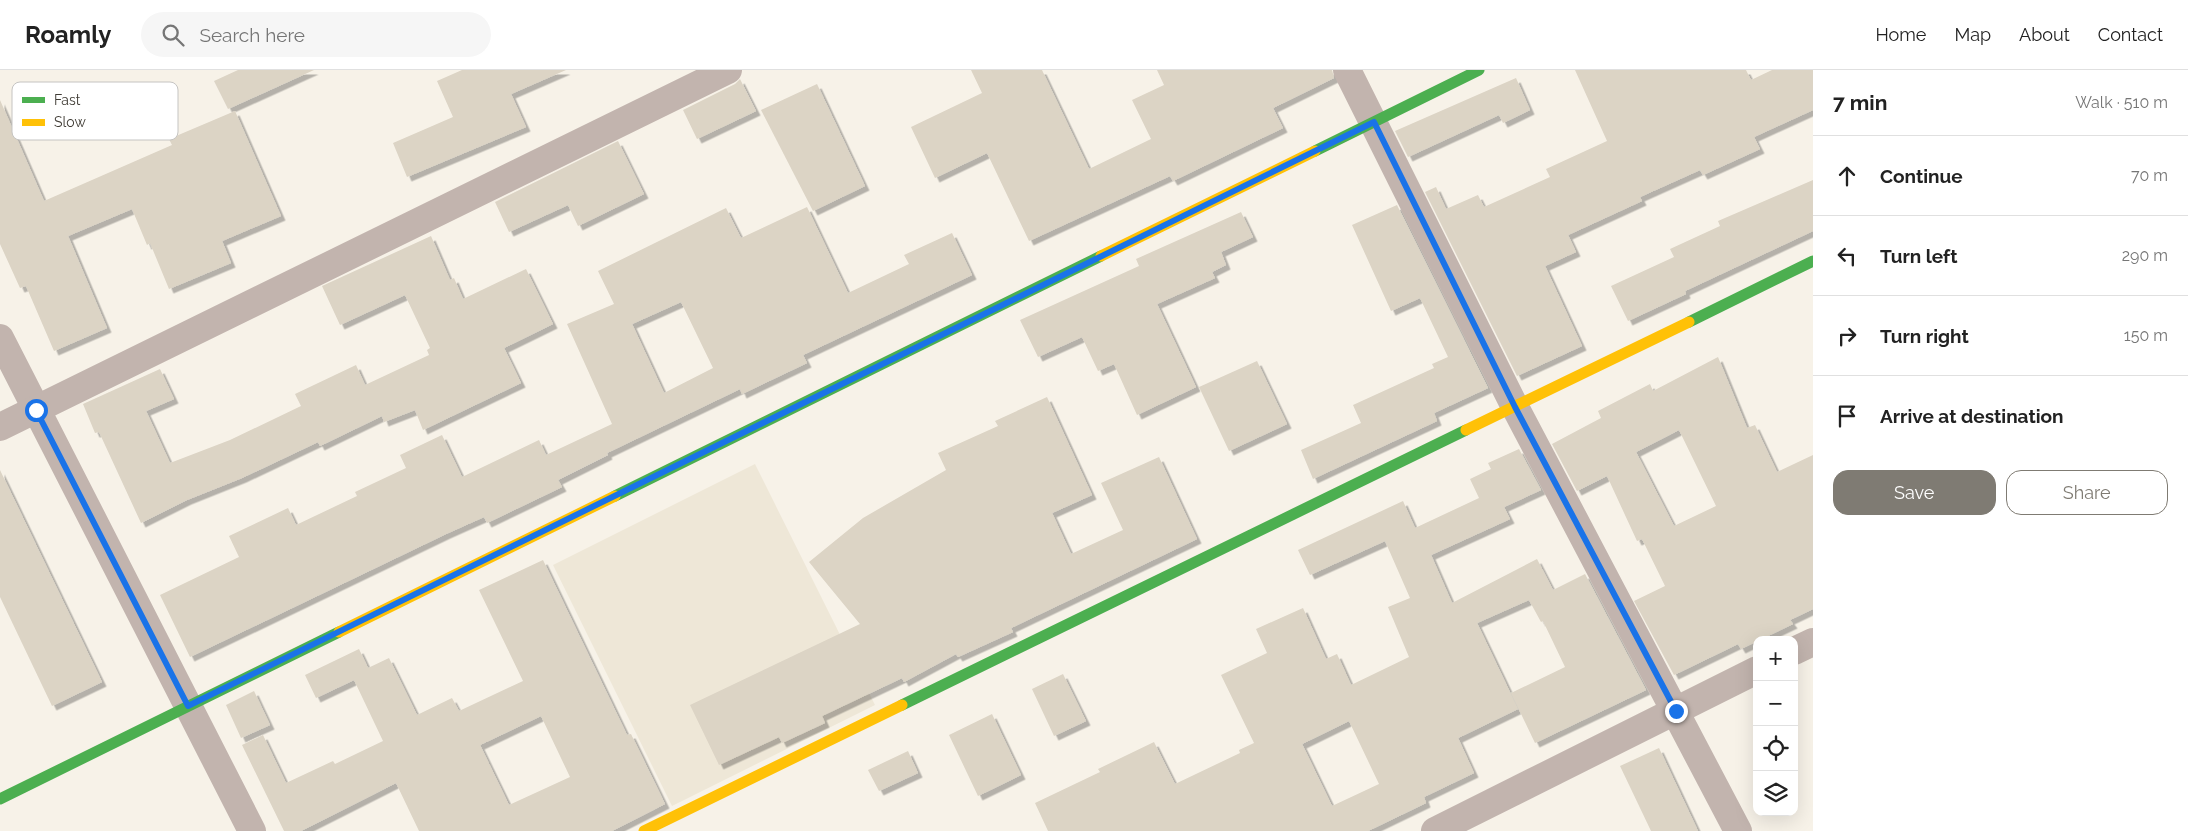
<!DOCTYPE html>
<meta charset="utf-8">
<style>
:root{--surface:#fff;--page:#f6f6f6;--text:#222;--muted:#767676;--line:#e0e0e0;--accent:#7f7b73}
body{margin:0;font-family:Raleway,sans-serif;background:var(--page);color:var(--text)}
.controls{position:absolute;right:15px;bottom:15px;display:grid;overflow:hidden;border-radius:10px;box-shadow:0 5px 20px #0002}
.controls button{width:45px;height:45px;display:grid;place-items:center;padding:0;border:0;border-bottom:1px solid var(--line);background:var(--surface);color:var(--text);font:25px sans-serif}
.stop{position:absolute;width:15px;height:15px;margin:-11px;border:4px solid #1a73e8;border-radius:50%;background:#fff}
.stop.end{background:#1a73e8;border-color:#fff;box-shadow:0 1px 5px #0008}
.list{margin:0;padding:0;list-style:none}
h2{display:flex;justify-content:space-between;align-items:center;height:65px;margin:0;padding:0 20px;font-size:21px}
h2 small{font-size:16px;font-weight:400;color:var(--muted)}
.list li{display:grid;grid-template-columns:32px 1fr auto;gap:15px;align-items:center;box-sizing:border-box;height:80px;padding:0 20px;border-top:1px solid var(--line)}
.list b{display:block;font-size:19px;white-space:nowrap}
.list em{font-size:16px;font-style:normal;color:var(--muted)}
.actions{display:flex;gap:10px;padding:15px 20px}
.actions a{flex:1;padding:11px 0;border:1px solid var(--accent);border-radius:15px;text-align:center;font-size:18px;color:var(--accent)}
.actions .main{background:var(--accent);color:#fff}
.icon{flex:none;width:28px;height:28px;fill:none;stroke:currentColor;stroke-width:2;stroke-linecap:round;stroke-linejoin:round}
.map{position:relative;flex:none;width:1813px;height:761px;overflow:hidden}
header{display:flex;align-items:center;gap:30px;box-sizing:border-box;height:70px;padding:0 25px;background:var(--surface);border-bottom:1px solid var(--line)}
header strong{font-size:24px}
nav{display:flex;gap:28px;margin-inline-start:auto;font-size:18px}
.search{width:350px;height:45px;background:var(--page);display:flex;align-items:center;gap:12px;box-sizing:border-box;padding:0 18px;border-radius:28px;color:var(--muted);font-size:19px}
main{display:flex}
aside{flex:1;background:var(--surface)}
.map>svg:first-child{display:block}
</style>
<header>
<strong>Roamly</strong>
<div class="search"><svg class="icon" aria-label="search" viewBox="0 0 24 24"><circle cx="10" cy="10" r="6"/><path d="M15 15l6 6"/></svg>Search here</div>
<nav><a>Home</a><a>Map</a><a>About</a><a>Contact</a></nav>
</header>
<main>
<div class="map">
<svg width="1813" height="761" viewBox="0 0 1813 761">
<defs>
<filter id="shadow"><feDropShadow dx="4.5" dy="4.5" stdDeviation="0" flood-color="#0004"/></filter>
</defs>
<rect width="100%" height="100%" fill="#f7f2e8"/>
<!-- education -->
<path fill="#eee7d7" d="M755,394L875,635L672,736L553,495Z"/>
<!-- building -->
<g fill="#dcd4c5" fill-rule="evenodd" filter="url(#shadow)">
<path d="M238,0H314L228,39L214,11Z"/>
<path d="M462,0H566L511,24L526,57L407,107L393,73L453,47L437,11Z"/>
<path d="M971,0H1042L1089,99L1151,69L1132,30L1164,15L1157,0H1332L1334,8L1273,38L1283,58L1173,111L1170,106L1029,171L987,83L935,108L911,57L982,23Z"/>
<path d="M1575,0H1746L1751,10L1772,0H1813V40L1754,67L1760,79L1703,105L1700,100L1640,127L1642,131L1568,165L1576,182L1545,196L1582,276L1517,306L1425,122L1436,117L1446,139L1478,125L1484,137L1550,107L1546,99L1607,71Z"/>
<path d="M1516,8L1530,40L1503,53L1499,45L1408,87L1395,61Z"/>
<path d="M740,9L756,41L697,69L683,40L735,14Z"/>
<path d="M817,14L865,116L813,141L761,40Z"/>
<path d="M0,30L44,131L172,75L169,69L235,41L281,146L222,171L231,193L169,219L150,173L147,175L132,139L68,166L107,258L54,281L26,216L20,218L0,174Z"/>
<path d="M618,71L644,124L578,156L568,135L509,162L495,132Z"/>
<path d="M1813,110V161L1685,221L1686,224L1628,251L1611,216L1674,187L1670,179L1720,156L1718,151Z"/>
<path d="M1397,135L1488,318L1434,343L1437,351L1313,409L1301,380L1361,353L1353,335L1434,298L1432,294L1448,287L1420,228L1391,241L1352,155Z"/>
<path d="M807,137L848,223L909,194L904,185L952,163L972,205L803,285L807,293L742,324L740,319L607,383L608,385L558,410L562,417L487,453L484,447L446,464L190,587L160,525L239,487L229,466L288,438L296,455L357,426L355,422L406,398L400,385L442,365L462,407L539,370L546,385L612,354L567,254L614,234L598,201L726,138L741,168ZM681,232L713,298L664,323L632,254Z"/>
<path d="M1241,142L1253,167L1221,182L1226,195L1212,202L1215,208L1157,234L1196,317L1137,345L1114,294L1098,301L1082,267L1038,287L1020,250L1139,196L1136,189Z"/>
<path d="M431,166L450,210L454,208L463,229L526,199L553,254L504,278L521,313L423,360L415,340L384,352L382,346L320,376L318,372L242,408L187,430L141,453L99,362L95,363L83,334L160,299L174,329L146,341L170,393L230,370L301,336L295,324L356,295L365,315L429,285L427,280L430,278L405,225L340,255L322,216Z"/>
<path d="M1718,287L1747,358L1755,355L1777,402L1813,385V539L1790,550L1793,554L1741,579L1738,574L1674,605L1634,531L1665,516L1642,469L1637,471L1607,406L1577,421L1552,374L1601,348L1598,341L1650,314L1653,321ZM1679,360L1716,436L1674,456L1636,382Z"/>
<path d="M1257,291L1287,354L1229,381L1199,317Z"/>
<path d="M1047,327L1092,425L1052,443L1071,484L1123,460L1101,413L1159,387L1197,469L1011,558L1013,562L958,587L956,584L904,612L902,608L822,646L825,653L782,673L779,667L719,695L690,635L860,554L809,492L863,448L946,400L938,383L998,356L995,351Z"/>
<path d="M1519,379L1541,420L1504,437L1510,449L1431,485L1452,533L1537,489L1553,520L1585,504L1646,620L1535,673L1511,623L1565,597L1543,551L1541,552L1529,530L1477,553L1518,639L1458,668L1474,703L1424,727L1426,733L1368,761H1048L1035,733L1100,702L1098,699L1154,672L1175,714L1240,683L1239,680L1254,673L1221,605L1267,583L1256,559L1303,538L1326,589L1337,584L1351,615L1409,587L1388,537L1410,528L1385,471L1310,505L1298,480L1403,431L1415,458L1479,428L1470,409L1491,399L1488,393ZM1349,651L1379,714L1332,736L1302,674Z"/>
<path d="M0,400L102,612L52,636L0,527Z"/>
<path d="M543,490L627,665L631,664L665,734L612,761H419L396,713L301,761H284L242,675L263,665L286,713L333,691L335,694L383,671L354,610L316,628L305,605L359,579L368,598L389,588L417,645L452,628L459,641L523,611L479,520ZM541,646L570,707L509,735L480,675Z"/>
<path d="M1063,604L1086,651L1054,666L1032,619Z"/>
<path d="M254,621L270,655L241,668L226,635Z"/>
<path d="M992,644L1021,705L978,726L949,665Z"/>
<path d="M1659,678L1698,761H1651L1620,696Z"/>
<path d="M908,681L918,703L879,721L868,700Z"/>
</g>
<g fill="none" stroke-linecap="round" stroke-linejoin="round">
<!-- street -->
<g stroke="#c2b4ae" stroke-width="28">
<path d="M1347,0L1515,337L1738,761"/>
<path d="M0,268L252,761"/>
<path d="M0,357L728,0"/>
<path d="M1794,581L1813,572"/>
<path d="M1435,761L1757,600"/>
</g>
<!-- fast -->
<g stroke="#4caf50" stroke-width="11">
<path d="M1315,81L1479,0"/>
<path d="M1689,252L1813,191"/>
<path d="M615,426L1101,186"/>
<path d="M902,635L1466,360"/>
<path d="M0,729L339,562"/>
</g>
<!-- slow -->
<g stroke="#ffc107" stroke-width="11">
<path d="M1101,186L1315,81"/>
<path d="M1466,360L1689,252"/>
<path d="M339,562L615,426"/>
<path d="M644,761L902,635"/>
</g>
</g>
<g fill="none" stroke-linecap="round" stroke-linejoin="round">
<!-- route -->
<path stroke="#1a73e8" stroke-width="6" d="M36,340L188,636L1374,52L1515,337L1676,641"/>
</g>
<!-- legend -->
<rect x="12" y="12" width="166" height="58" rx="8" fill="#fff" stroke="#c5c4c2" stroke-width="1"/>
<rect x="22" y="27" width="23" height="6" fill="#4caf50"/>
<rect x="22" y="49" width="23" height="7" fill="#ffc107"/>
<g font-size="14" fill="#3f3b34">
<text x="54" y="35">Fast</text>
<text x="54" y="57">Slow</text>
</g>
</svg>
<div class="controls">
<button>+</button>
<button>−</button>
<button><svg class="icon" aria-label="locate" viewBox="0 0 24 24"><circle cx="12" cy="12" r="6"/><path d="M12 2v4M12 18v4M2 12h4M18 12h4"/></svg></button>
<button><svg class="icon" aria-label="layers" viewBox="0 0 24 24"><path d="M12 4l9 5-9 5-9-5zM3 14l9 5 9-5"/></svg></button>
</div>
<div class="stop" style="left:36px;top:340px"></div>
<div class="stop end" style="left:1676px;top:641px"></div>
</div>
<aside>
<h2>7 min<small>Walk · 510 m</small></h2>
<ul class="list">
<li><svg class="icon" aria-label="ahead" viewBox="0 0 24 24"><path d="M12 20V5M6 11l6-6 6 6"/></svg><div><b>Continue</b></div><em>70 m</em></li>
<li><svg class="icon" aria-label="left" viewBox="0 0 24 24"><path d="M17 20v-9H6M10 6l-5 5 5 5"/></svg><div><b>Turn left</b></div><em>290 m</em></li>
<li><svg class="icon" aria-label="right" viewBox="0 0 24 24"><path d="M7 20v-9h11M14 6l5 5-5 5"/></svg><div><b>Turn right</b></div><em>150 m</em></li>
<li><svg class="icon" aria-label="arrive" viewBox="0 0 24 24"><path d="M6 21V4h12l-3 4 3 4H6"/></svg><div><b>Arrive at destination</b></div></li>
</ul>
<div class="actions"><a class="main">Save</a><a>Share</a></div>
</aside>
</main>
